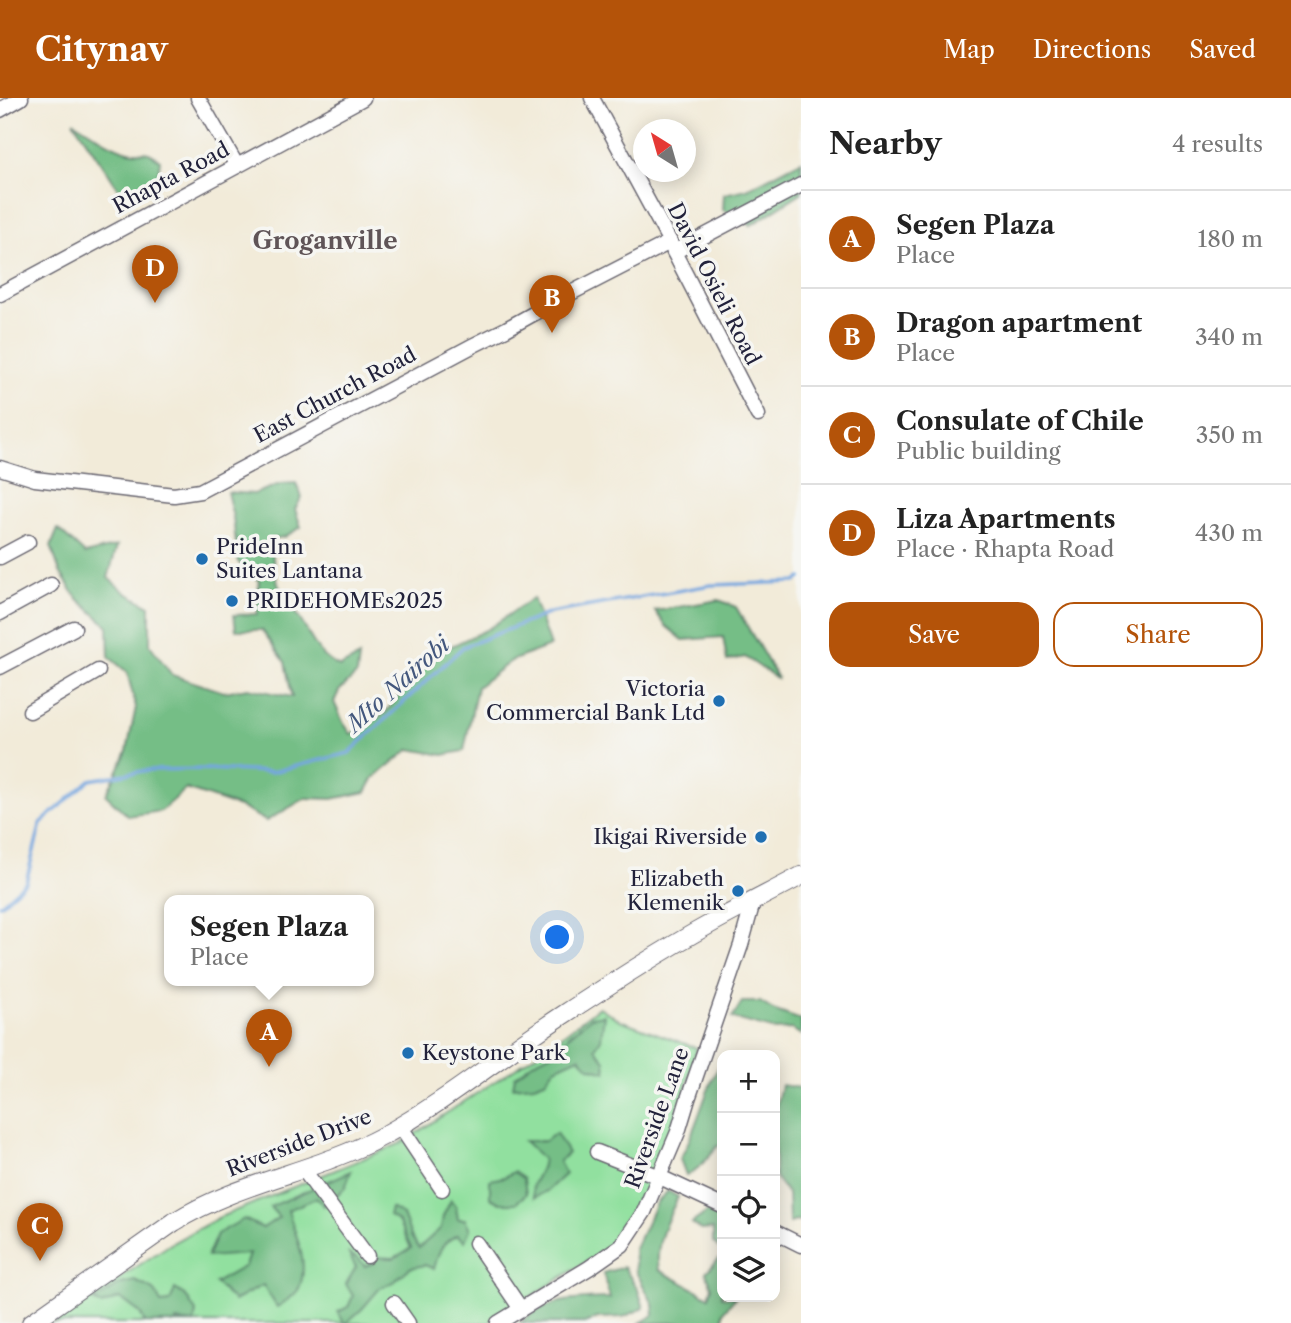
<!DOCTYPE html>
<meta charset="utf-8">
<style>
:root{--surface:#fff;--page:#f2f2f2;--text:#222;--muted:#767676;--line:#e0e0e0;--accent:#b45309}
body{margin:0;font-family:"Libre Caslon Text",serif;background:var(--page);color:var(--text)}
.controls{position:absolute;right:21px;bottom:21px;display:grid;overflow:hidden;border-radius:14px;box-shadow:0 4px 18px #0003}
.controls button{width:63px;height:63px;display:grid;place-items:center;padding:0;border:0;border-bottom:2px solid var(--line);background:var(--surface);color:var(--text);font:35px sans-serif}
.compass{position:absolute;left:633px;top:21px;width:63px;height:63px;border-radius:50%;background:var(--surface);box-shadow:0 4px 18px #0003;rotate:323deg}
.you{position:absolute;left:558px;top:840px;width:24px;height:24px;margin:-18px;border:5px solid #fff;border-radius:50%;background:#1a73e8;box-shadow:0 0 0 10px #1a73e833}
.badge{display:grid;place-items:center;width:46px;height:46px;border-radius:50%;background:var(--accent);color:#fff;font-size:23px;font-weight:700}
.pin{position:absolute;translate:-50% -58px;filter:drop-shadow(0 2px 4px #0008)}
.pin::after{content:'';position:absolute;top:37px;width:24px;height:21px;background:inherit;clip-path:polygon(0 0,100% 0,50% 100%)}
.popup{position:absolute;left:164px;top:797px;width:210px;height:91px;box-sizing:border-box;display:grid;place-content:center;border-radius:14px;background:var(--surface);filter:drop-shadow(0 2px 5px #0005);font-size:23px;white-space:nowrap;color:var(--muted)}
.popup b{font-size:26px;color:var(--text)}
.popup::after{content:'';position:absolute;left:50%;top:100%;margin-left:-14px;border:14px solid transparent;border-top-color:var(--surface)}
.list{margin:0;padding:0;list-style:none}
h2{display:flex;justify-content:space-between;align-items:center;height:91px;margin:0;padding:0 28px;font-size:30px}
h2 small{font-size:23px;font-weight:400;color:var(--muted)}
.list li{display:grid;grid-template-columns:46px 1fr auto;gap:21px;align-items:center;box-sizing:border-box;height:98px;padding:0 28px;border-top:2px solid var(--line)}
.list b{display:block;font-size:26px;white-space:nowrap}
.list p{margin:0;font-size:23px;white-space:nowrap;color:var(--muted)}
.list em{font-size:23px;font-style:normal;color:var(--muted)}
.actions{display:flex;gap:14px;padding:21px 28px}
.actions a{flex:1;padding:16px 0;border:2px solid var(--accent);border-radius:21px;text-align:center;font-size:24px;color:var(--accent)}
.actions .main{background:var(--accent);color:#fff}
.icon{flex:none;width:38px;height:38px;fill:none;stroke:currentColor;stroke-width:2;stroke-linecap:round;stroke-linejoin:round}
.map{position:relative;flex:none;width:801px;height:1225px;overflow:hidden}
header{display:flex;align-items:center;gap:42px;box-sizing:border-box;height:98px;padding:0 35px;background:var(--accent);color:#fff}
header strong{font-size:33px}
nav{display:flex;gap:38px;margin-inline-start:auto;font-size:24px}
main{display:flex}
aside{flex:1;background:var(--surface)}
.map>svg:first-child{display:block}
</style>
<header>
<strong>Citynav</strong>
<nav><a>Map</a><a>Directions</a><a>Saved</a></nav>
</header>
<main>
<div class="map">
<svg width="801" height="1225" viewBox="0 0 801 1225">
<rect width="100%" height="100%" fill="#f6f6f2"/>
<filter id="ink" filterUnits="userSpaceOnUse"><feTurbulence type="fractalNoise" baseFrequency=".0143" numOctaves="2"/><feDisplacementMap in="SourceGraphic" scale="14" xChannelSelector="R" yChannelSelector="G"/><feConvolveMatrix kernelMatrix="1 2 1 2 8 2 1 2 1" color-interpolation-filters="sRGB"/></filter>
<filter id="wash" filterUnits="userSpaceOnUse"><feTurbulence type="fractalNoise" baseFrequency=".00686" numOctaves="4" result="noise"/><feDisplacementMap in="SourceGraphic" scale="28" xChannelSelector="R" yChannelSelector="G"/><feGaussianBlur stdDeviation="1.57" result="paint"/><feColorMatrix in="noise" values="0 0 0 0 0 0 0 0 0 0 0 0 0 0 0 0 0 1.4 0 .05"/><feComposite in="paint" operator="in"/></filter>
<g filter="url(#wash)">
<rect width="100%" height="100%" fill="#f2ebd9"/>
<!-- green -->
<path fill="#91e09f" stroke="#5a816d" stroke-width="2" d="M599,909L620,922L697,950L684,997L650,1088L618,1144L489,1225H53L172,1145L220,1119L399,1046L546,950Z"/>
<!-- forest -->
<g fill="#74be86" stroke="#4b7060" stroke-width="2">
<path d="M73,23C90,33 109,48 129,53C146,57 143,49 160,62L157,87L123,102L118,90Z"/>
<path d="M801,63V95L751,127L723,112L724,96L747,91Z"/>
<path d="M296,385L302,399L295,411L301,429L284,439L272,441C272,459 274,479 282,495C286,505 295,514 301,523C313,542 318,559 340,569L359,559L357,576L339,593L334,604L343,624L351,636L385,615L424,567L449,549L488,531L533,500L550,548L511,563L477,589L464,653L443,657L410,651L373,681L366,694L332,701L306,700L266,723L242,710L186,691L161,713L128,718L106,697L127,653L136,609L127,574L109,559L108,528L77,500L60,474L51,448L58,431L85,456L117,448L108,480L126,495L150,508V547L172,577L224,594L248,590L292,599L285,564L262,532H236L234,517L257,516L259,483L238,464L233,419L227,394L254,396L280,386Z"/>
<path d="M719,502L736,509L778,581L745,559L727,563L723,539L683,542L666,528L655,513Z"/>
<path d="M742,904H760L773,912L801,922V937L792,931L775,932L732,920Z"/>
<path d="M604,917L601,941L595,950L605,963L606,974L589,969L579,959L555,970L545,983L534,987L513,989L515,978L535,963L552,955L567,939L591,919Z"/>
<path d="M722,962V1047H719C708,1057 701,1072 686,1077L680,1061C698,1029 704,993 722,962Z"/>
<path d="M781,987L801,990V1122L789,1125L788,1096L775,1079V1014Z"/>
<path d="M556,1035L568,1055L559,1063L565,1076L547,1093L534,1100C530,1085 535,1084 540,1072C542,1069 542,1065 543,1061L524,1043H545Z"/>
<path d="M351,1073L345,1090L324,1108L316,1100L288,1112C295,1137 311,1167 298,1192C294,1199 283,1205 277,1209L263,1187L234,1203L215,1185L245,1168L249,1156L207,1159L217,1136L244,1121L263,1130L279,1119L270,1109Z"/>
<path d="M514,1074L524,1081L526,1096L516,1105H500L490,1100V1082L504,1079Z"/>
<path d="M668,1093L678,1099C667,1122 654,1147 659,1172L709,1199L712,1189L706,1174L719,1161L722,1162V1199H736L723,1214V1225H640L654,1217L653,1206L636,1174L634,1152L656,1105Z"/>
<path d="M451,1102L456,1109L458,1121H465L470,1131L465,1143L457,1137C440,1146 439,1153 434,1171L425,1167L410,1170L393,1184L380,1190L362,1211L346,1225H344L338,1214L348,1209L353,1198L346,1186L356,1169L349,1156L359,1161L365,1168L373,1165V1159L394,1160L411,1150L398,1123L389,1118L391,1110L403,1117L412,1140L419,1150L441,1130L443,1118Z"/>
<path d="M711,1111L722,1115V1153L713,1144V1131L701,1132L692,1125Z"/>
<path d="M624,1169L638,1192L644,1210L623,1219L598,1220L585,1225H520C545,1200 577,1201 610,1200L603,1175Z"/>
<path d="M135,1183L154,1192L161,1205L170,1204L175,1191L186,1198L196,1214L194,1225L176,1223L175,1225H145L140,1215L120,1200L102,1207L93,1203L121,1186Z"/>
</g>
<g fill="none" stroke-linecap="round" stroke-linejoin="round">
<!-- stream -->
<path stroke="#74a6df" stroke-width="3.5" d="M0,807L26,784L41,725L90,682L149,672L206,671L272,674L349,655L463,549L550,515L711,487L796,484L801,480"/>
</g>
</g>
<g filter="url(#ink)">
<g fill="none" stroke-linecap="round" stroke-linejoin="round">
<defs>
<g id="minor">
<path d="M198,0L237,68"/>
<path d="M592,0L670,144L674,154L758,317"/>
<path d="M0,12L21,0"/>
<path d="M674,154L801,87"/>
<path d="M0,196L363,0"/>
<path d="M0,370L35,381L174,397L200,393L474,247L506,231L569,196L670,144"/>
<path d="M0,459L28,444"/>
<path d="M0,515L51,487"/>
<path d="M0,569L74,530"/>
<path d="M30,613L98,573"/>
<path d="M400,1028L442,1091"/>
<path d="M597,1054L660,1079L722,1108"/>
<path d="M303,1071L367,1158"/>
<path d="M775,1134L801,1147"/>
<path d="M476,1145L521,1211"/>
<path d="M394,1205L408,1225"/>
<path d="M498,1225L589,1170L622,1147L644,1114L678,1034L688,1001L741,847L753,804"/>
</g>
<path id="tertiary" d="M31,1225L174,1124C240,1083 316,1074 383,1038C447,1003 503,956 563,917C612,885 661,853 712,825C741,809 771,794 801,778"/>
</defs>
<!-- minor casing -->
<use href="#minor" stroke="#6b6872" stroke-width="17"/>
<!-- tertiary casing -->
<use href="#tertiary" stroke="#6b6872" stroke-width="20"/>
<!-- minor -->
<use href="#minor" stroke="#fff" stroke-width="14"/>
<!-- tertiary -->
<use href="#tertiary" stroke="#fff" stroke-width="18"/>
</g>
</g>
<!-- markers -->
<g fill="#1f6fb2" stroke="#f6f6f2" stroke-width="2.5">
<circle cx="202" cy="461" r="7"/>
<circle cx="232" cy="503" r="7"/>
<circle cx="719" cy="603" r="7"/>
<circle cx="761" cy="739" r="7"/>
<circle cx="738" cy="793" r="7"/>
<circle cx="408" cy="955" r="7"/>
</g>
<g text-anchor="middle" stroke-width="7" stroke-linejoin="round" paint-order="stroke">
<!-- street labels -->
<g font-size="21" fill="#22223b" stroke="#f6f6f2">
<text transform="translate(171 80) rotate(-28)" y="7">Rhapta Road</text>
<text transform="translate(714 186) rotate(63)" y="7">David Osieli Road</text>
<text transform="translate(335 297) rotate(-28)" y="7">East Church Road</text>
<text transform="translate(657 1020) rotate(-70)" y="7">Riverside Lane</text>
<text transform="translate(299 1045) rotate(-21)" y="7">Riverside Drive</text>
</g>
<!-- poi labels -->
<g font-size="21" fill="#22223b" stroke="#f6f6f2" text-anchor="start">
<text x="216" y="456">PrideInn<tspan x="216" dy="24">Suites Lantana</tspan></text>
<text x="246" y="510">PRIDEHOMEs2025</text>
<text x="705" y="598" text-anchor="end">Victoria<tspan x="705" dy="24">Commercial Bank Ltd</tspan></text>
<text x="747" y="746" text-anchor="end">Ikigai Riverside</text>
<text x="724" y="788" text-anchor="end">Elizabeth<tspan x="724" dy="24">Klemenik</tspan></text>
<text x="422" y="962">Keystone Park</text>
</g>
<!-- water labels -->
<g font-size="23" font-style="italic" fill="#43577d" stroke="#f6f6f2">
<text transform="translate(398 586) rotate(-42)" y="8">Mto Nairobi</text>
</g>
<!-- quarter labels -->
<g font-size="24" font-weight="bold" fill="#5f5457" stroke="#f6f6f2">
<text x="325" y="151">Groganville</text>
</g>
</g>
</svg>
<div class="controls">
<button>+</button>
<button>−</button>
<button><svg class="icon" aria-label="locate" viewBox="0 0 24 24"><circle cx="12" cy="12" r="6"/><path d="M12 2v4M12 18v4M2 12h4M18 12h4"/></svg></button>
<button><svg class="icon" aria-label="layers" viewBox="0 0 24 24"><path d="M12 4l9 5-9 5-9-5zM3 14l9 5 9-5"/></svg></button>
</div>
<svg class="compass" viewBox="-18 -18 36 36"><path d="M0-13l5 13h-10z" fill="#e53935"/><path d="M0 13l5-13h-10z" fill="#767676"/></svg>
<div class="you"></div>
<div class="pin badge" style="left:269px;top:969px">A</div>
<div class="popup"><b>Segen Plaza</b>Place</div>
<div class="pin badge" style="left:552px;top:235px">B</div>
<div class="pin badge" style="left:40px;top:1163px">C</div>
<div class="pin badge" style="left:155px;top:205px">D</div>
</div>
<aside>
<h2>Nearby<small>4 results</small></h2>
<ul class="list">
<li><span class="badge">A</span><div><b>Segen Plaza</b><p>Place</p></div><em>180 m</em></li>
<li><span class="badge">B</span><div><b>Dragon apartment</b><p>Place</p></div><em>340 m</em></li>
<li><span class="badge">C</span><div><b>Consulate of Chile</b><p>Public building</p></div><em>350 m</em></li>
<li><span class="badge">D</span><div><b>Liza Apartments</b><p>Place · Rhapta Road</p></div><em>430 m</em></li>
</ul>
<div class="actions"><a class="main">Save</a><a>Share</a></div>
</aside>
</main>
